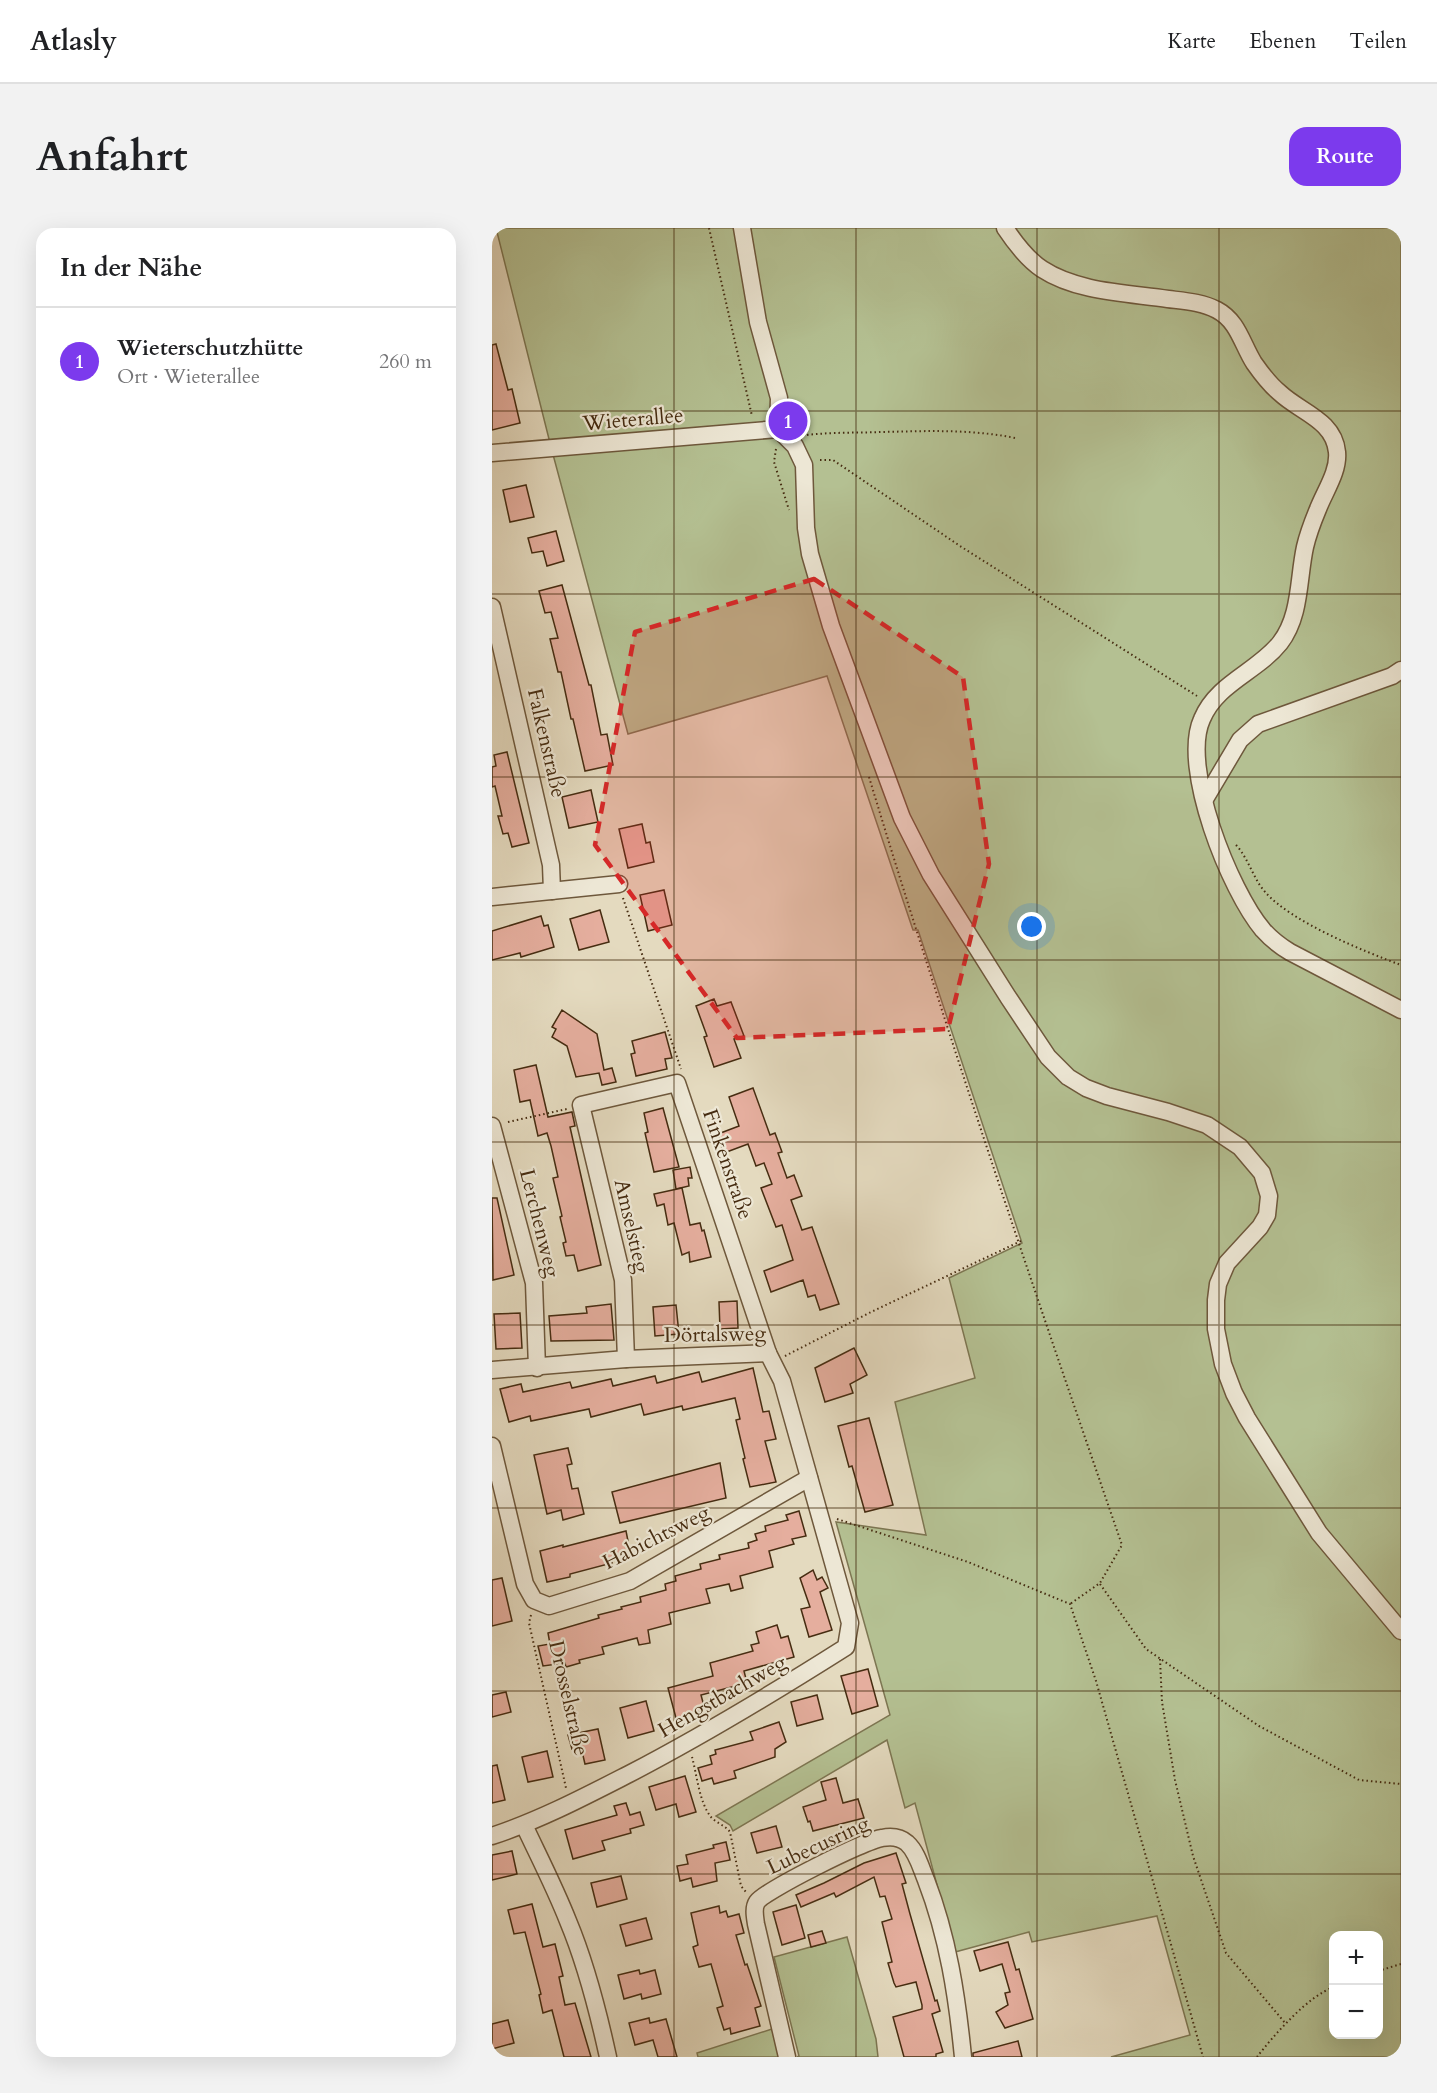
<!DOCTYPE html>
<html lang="de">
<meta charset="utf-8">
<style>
:root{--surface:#fff;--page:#f2f2f2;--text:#202124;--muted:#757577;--line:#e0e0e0;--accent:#7c3aed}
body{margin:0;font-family:Cardo,serif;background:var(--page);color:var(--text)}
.controls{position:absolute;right:18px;bottom:18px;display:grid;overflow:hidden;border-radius:12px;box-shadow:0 6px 24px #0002}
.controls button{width:54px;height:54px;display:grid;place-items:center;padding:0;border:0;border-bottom:2px solid var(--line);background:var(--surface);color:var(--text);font:30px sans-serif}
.you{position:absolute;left:540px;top:699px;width:21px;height:21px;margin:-15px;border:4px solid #fff;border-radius:50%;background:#1a73e8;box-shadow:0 0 0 9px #1a73e833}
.badge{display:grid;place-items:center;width:39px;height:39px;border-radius:50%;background:var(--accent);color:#fff;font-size:20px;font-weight:700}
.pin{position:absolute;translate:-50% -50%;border:3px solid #fff;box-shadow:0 2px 6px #0006}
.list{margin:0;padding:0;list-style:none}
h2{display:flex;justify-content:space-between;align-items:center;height:78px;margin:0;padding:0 24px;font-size:26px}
h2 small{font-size:20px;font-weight:400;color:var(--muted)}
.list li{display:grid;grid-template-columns:39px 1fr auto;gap:18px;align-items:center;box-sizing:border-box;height:108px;padding:0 24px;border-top:2px solid var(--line)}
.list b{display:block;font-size:22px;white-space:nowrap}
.list p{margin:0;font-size:20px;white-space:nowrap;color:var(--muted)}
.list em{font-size:20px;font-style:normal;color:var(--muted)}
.map{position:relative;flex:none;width:909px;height:1829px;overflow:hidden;border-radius:18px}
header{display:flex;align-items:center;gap:36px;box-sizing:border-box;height:84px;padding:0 30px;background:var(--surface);border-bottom:2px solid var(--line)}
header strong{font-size:28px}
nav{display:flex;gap:33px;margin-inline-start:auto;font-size:21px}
.intro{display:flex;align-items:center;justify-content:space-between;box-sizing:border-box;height:144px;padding:0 36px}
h1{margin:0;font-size:42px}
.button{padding:15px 27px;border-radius:18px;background:var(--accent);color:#fff;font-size:21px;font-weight:700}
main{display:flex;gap:36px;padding:0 36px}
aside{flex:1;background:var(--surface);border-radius:18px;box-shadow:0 6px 24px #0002}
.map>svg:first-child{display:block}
</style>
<header>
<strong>Atlasly</strong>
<nav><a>Karte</a><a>Ebenen</a><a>Teilen</a></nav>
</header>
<div class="intro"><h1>Anfahrt</h1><a class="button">Route</a></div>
<main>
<aside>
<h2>In der Nähe<small></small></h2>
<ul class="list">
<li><span class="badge">1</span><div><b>Wieterschutzhütte</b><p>Ort · Wieterallee</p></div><em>260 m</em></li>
</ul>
</aside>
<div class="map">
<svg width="909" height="1829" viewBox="0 0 909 1829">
<rect width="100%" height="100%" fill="#e4dabf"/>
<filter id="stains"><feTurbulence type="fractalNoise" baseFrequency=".00333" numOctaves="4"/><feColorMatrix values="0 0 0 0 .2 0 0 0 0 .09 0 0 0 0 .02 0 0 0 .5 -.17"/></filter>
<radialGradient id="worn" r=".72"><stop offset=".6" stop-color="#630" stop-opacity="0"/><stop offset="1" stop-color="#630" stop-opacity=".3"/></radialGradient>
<!-- green -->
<g fill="#b4c092" stroke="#7d7652" stroke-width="1.5" fill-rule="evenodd">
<path d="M4,0H909V1829H619L698,1807L665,1688L540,1714L537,1704L463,1724L423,1575L413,1580L395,1512L241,1603L238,1597L224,1588L398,1487L344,1294L434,1307L403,1174L483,1150L457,1050L530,1015L426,702H421L335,448L136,506L59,219ZM842,1708H886V1806H842Z"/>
<path d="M355,1709L384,1811L386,1829H305L307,1828L282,1729Z"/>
<path d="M280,1801L287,1829H206L205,1825Z"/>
</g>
<!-- building -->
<g fill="#e5ae9e" stroke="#462c11" stroke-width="1.5">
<path d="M4,116L16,162L20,161L28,195L0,202V117Z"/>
<path d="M34,257L42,289L18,294L11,262Z"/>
<path d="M64,303L72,333L55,338L51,323L40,325L36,310Z"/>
<path d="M70,357L97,457H99L109,507L115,506L121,537L93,543L81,491H79L69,444H66L58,411L66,410L59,384L53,385L47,363Z"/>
<path d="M15,524L37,615L20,619L16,605L11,606L6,588H10L3,558L0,559V539L4,538L2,527Z"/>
<path d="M99,562L106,594L77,600L70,569Z"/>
<path d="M150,596L154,615L158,614L162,634L136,640L127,601Z"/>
<path d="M172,662L180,697L156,703L148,667Z"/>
<path d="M108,682L117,714L87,722L78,691Z"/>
<path d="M49,688L52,698L56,697L62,719L29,729L28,725L0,732V703Z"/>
<path d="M222,771L225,778L239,774L252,808L242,811L249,830L222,839L212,809L215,808L204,778Z"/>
<path d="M70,782L105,806L112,842L120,840L124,854L110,857L107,845L84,849L75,818L60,809L64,801L60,799Z"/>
<path d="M173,804L180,830L173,831L175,841L144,848L139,826L143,825L140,813Z"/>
<path d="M44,837L56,889L80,884L83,898L78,899L109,1037L86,1043L82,1027L74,1028L71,1015L74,1014L68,989L70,988L61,950L66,949L59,918L55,905L46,908L38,872L28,874L22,842Z"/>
<path d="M261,860L278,907L283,905L290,924L286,925L295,950L302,947L310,968L299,972L310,1002L320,999L347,1076L328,1082L323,1067L316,1069L311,1052L279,1064L272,1043L301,1032L290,997L284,999L269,960L280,956L272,935L264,938L256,916L232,925L226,906L247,898L237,869Z"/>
<path d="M171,880L187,939L162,944L153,905L156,904L152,885Z"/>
<path d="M198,939L200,950H196L197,958L184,961L181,942Z"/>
<path d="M190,960L198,997L208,995L210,1003L212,1002L219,1029L198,1034L197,1024L190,1027L182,995L176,997L172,976L165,978L162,966Z"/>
<path d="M0,970H5L22,1047L1,1052Z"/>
<path d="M245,1073L246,1100L228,1101L227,1074Z"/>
<path d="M119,1076L122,1112L59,1113L57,1088L95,1085L94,1079Z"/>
<path d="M184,1077L187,1106L163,1108L161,1079Z"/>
<path d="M28,1085L30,1120L4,1121L2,1086Z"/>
<path d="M362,1120L375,1147L358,1156L361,1165L333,1174L323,1140Z"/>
<path d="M261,1140L271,1184L277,1183L284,1211L273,1213L284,1254L258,1259L251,1231L253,1230L244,1192L248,1191L243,1170L191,1182L190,1178L152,1187L149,1176L99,1189L97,1181L39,1193L38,1188L17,1194L8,1161L29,1156L31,1164L78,1154L80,1160L119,1151L121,1158L163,1148L165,1155L207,1144L210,1154Z"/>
<path d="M377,1190L401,1277L373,1284L360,1238L357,1239L346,1198Z"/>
<path d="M76,1220L80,1236L75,1237L80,1261L86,1260L92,1286L71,1292L69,1282L55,1286L42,1227Z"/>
<path d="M228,1235L234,1270L128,1295L120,1264Z"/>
<path d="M307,1283L314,1308L300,1311L302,1316L277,1323L281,1339L248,1348L251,1360L239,1363L237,1356L214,1361L218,1375L177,1385L179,1396L156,1402L158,1415L147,1417L145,1410L110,1419L112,1426L87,1432L88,1435L74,1439L73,1435L51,1438L46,1418L58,1416L56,1405L107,1390L106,1387L130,1381L129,1379L149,1374L148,1369L174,1362L173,1356L184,1353L183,1348L209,1341L208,1336L228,1331L227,1327L257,1320L256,1315L265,1312L263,1306L274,1303L273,1298L296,1292L294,1287Z"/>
<path d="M134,1303L139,1328L120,1332V1335L78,1346V1349L55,1354L48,1323L71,1317V1319Z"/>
<path d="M321,1342L325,1352L330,1349L336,1360L328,1364L340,1402L317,1409L309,1381L318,1379L308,1350Z"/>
<path d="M10,1350L20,1393L0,1398V1352Z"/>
<path d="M285,1397L289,1410L296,1408L302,1429L252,1443L255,1455L209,1467L213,1482L184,1490L176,1460L221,1448L218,1435L261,1423L259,1417L267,1415L264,1404Z"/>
<path d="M376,1441L386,1478L360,1486L349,1448Z"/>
<path d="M14,1464L19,1484L0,1489V1467Z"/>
<path d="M325,1467L331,1491L305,1498L299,1474Z"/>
<path d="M154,1473L162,1503L136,1510L128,1480Z"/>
<path d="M287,1494L294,1514L283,1521V1529L242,1543L244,1550L222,1556L220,1550L210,1553L206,1540L220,1536L218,1528L224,1526L223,1522L261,1512L258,1504Z"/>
<path d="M106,1501L113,1532L93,1536L89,1519L80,1521L76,1507Z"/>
<path d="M55,1523L61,1549L36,1554L30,1529Z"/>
<path d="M5,1537L13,1572L0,1575V1538Z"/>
<path d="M193,1548L204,1584L187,1589L184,1576L164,1582L157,1559Z"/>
<path d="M344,1550L351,1575L366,1571L372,1590L321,1603L318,1593L316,1594L311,1579L334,1572L329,1554Z"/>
<path d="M134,1575L138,1587L148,1584L152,1597L138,1601L139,1605L110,1613L113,1622L81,1631L73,1602L125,1587L122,1578Z"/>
<path d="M284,1598L290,1619L265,1625L259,1605Z"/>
<path d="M234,1614L238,1632L223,1635L225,1653L201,1659L199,1650L188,1653L185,1638L196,1636L194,1627L222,1620L221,1617Z"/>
<path d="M20,1623L25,1646L0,1652V1627Z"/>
<path d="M404,1625L414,1655L410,1656L418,1686L443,1773L445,1772L448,1783L440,1786L451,1824L444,1826V1829H412L401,1789L430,1781V1777L424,1754L404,1759L402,1755L396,1735L400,1734L390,1694L400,1691L393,1668L388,1669L382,1649L344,1669L342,1665L309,1679L304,1667L332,1655L372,1635Z"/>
<path d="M129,1648L135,1671L105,1679L99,1655Z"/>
<path d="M40,1676L51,1719L63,1716L71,1748L67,1749L73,1777L83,1775L99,1829H72L60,1782L51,1785L47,1767L49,1766L33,1704L22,1706L16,1682Z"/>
<path d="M304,1677L313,1710L290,1717L281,1684Z"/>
<path d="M227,1678L228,1685L234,1683L236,1689L247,1686L252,1705L244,1707L253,1737L255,1736L269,1778L263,1780L268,1798L239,1806L238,1800L232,1802L225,1780L231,1778L219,1736L207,1739L201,1719L206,1717L199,1685Z"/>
<path d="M154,1690L160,1711L134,1718L128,1697Z"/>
<path d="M330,1703L334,1715L319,1719L316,1707Z"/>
<path d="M516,1714L524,1742L527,1741L541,1791L513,1800L504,1784L516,1777L513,1765L518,1764L510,1736L488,1743L482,1723Z"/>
<path d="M147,1742L148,1746L163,1742L169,1766L150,1771L149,1766L132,1771L126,1747Z"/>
<path d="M157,1790L158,1795L174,1791L185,1829H166L161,1812L143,1817L137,1795Z"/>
<path d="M16,1792L22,1815L0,1821V1796Z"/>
<path d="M526,1813L530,1829H481V1825Z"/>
</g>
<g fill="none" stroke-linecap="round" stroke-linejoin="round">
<defs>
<g id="minor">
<path d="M250,0L266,94L287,170L286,201"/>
<path d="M513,0C523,15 535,31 550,41C585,64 635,65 676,71C692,73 710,74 725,82C746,93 750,116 762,135C769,145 778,157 788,165C808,184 842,192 845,224C847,243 833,263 826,281C821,293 816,306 813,319C806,351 809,388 788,415C765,444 725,455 710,491C688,539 738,663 771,702C779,711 788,718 798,724L909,782"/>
<path d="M286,201L303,218L312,237L314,300L318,326L339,398L410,590L439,647L516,769L556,829L576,849L594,860L615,868L676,884L715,897L748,919L770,945L777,968L775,987L768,999L735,1035L726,1056L724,1072V1101L731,1136L742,1165L755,1190L827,1305L909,1403"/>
<path d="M0,225L286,201"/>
<path d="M0,379L59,637L60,663"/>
<path d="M713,571L748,512L766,496L900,448L909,442"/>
<path d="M0,669L127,656"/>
<path d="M0,898L42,1055L45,1140"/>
<path d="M0,1142L134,1131L276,1125"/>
<path d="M0,1218L33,1356L42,1372L57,1378L138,1353L317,1250"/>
<path d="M32,1597C47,1629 63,1660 76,1693C94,1736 106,1783 116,1829"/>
<path d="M0,1608C48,1592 92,1569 137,1546C212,1507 283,1464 354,1419L358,1395L290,1153L276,1125L185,855L89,877L131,1052L134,1131"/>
<path d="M295,1829L264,1696C263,1689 261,1680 265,1674C272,1663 374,1612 390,1610C400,1608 408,1609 415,1615C425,1624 429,1640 434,1652C456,1709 465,1768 471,1829"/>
</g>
</defs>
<!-- minor casing -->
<use href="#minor" stroke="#6e583c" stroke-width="19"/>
<!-- path -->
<g stroke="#462c11" stroke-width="2" stroke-dasharray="1.5 3" stroke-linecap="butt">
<path d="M217,0L260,188"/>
<path d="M315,207C340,204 365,205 389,204C435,203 479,201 523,210"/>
<path d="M284,221L282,234L297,282"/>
<path d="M328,232H341L468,318L705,468"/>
<path d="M377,549C455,807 542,1062 630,1317L608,1355L578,1376"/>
<path d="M744,617C757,631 761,651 774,665C800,694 871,723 909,737"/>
<path d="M131,670L189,841"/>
<path d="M16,894L75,881"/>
<path d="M293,1128L379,1084L529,1013"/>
<path d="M345,1291L476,1334L578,1376L604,1453L711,1829"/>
<path d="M608,1356L654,1421L767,1498L867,1552L909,1556"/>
<path d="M39,1387L37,1395L74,1560"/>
<path d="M668,1431L670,1474L683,1552L701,1628L734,1725L794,1796"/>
<path d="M200,1529C205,1547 207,1574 219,1589C224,1595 233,1597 238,1604L249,1658L254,1664"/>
<path d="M886,1743L909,1736"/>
<path d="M765,1829C781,1808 817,1767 842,1759"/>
</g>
<!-- minor -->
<use href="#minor" stroke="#ede7d5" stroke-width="16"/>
</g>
<!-- marked area -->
<path fill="#d62828" fill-opacity="0.2" stroke="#d62828" stroke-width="4.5" stroke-dasharray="12 8" stroke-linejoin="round" d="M322,351L471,449L497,636L456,801L245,810L103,617L143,404Z"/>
<!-- grid -->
<path fill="none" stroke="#462c11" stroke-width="1.5" stroke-opacity="0.55" d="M182,0V1829M364,0V1829M545,0V1829M727,0V1829M0,183H909M0,366H909M0,549H909M0,732H909M0,914H909M0,1097H909M0,1280H909M0,1463H909M0,1646H909"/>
<g text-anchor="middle" stroke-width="4.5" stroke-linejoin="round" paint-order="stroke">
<!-- street labels -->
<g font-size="21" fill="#462c11" stroke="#ede7d5">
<text transform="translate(141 191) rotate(-5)" y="7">Wieterallee</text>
<text transform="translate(55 515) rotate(77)" y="7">Falkenstraße</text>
<text transform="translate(236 936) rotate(71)" y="7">Finkenstraße</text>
<text transform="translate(48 995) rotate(76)" y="7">Lerchenweg</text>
<text transform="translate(140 998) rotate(77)" y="7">Amselstieg</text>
<text transform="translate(223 1106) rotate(-1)" y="7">Dörtalsweg</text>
<text transform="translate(164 1309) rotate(-27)" y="7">Habichtsweg</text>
<text transform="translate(230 1468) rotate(-30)" y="7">Hengstbachweg</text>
<text transform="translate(77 1470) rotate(77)" y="7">Drosselstraße</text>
<text transform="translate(326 1617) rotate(-25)" y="7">Lubecusring</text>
</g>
</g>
<rect width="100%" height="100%" filter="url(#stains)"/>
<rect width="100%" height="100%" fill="url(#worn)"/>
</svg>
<div class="controls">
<button>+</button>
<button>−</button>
</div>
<div class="you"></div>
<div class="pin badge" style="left:296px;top:193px">1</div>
</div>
</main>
